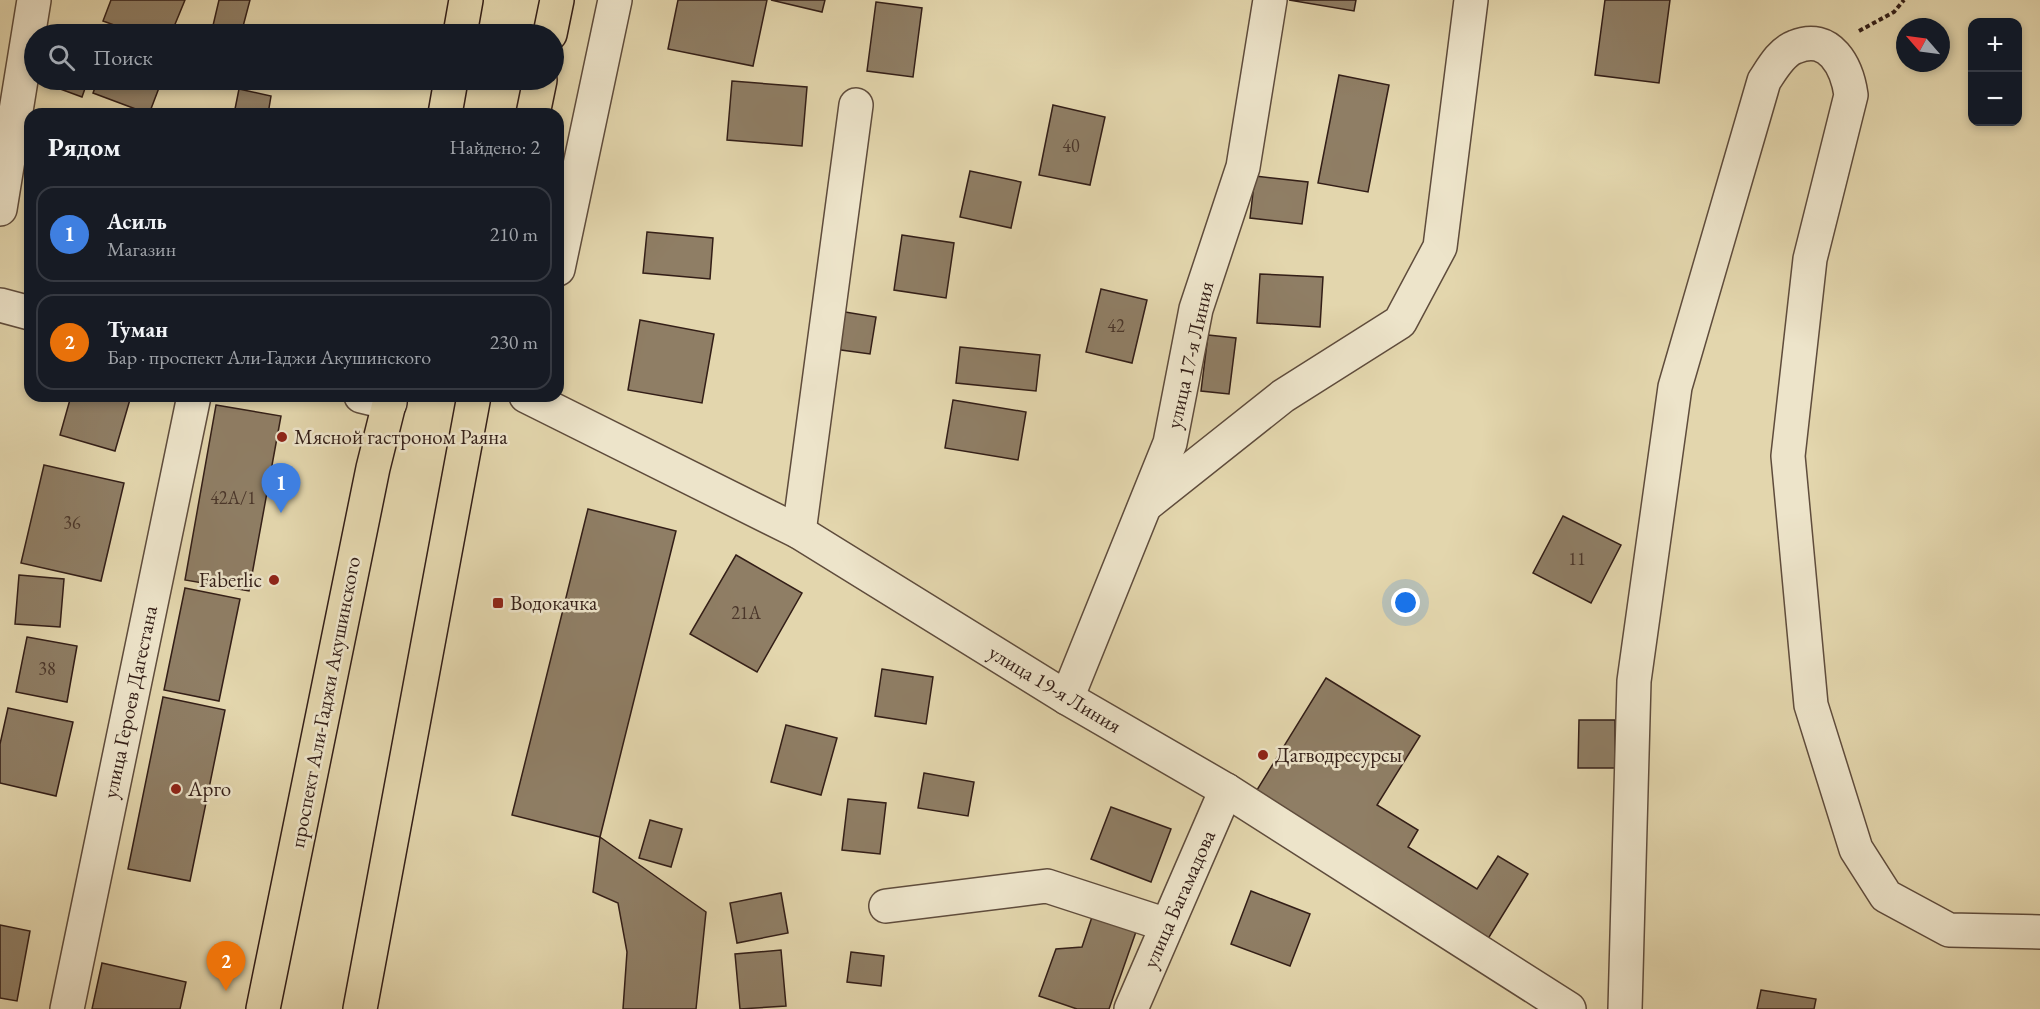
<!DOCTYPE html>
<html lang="ru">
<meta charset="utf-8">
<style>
:root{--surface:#171b24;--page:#20242c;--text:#f1f3f6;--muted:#9ea1a6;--line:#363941;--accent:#c59692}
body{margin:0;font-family:"EB Garamond",serif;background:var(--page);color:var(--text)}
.controls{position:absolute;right:18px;top:18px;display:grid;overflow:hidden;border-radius:12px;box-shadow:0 3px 9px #0003}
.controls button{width:54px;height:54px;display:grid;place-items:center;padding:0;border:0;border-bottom:2px solid var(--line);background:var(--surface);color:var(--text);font:30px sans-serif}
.compass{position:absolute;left:1896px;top:18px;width:54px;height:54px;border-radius:50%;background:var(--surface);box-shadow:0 3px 9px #0003;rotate:298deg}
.you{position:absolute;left:1406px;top:603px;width:21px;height:21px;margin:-15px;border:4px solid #fff;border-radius:50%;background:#1a73e8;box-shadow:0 0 0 9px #1a73e833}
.badge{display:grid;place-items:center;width:39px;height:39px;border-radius:50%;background:var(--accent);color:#fff;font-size:20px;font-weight:700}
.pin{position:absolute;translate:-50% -50px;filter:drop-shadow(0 2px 3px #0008)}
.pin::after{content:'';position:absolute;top:32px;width:21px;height:18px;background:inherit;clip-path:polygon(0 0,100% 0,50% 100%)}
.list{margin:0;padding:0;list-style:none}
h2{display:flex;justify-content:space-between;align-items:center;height:78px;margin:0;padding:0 24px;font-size:26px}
h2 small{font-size:20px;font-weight:400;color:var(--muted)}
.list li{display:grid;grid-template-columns:39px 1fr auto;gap:18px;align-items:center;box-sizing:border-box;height:96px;margin:0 12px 12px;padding:0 12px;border:2px solid var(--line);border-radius:18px}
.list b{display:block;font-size:22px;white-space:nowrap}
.list p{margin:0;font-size:20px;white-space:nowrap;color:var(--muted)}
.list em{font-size:20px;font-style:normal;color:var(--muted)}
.icon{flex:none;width:33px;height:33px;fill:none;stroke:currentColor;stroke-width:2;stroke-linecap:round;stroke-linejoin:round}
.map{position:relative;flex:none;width:2040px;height:1009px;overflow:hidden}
.search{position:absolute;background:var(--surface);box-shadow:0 3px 9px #0003;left:24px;top:24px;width:540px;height:66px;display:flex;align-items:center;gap:15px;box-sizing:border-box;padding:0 21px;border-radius:33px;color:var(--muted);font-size:22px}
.panel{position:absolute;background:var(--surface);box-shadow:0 3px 9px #0003;left:24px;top:108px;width:540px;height:294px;border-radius:18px}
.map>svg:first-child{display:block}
</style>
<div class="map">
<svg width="2040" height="1009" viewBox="0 0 2040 1009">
<rect width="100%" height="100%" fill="#e3d6ad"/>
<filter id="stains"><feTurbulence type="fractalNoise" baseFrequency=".00333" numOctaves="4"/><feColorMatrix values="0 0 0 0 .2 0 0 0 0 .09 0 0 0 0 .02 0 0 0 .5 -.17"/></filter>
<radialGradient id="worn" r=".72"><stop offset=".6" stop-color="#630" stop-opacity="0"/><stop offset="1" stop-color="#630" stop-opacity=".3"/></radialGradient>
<!-- building -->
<g fill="#8f7e65" stroke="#331e17" stroke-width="1.5">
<path d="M111,0H185L171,34H139L103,21Z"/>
<path d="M219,0H250L241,34H211Z"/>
<path d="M678,0H767L753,66L668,49Z"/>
<path d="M771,0H825L822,12Z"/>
<path d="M1289,0H1356L1354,11Z"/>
<path d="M1605,0H1670L1659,83L1595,75Z"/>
<path d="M876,2L922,8L913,77L867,71Z"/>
<path d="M53,26L77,34H50Z"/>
<path d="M1339,75L1389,85L1368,192L1318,183Z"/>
<path d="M33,79L34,80H88L82,97Z"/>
<path d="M98,80H162L149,114L93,93Z"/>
<path d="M732,81L807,87L802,146L727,140Z"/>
<path d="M239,89L271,96L268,114H234Z"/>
<path d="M1053,105L1105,117L1090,185L1039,175Z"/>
<path d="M970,171L1021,182L1011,228L960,217Z"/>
<path d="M1255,176L1308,182L1302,224L1250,218Z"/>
<path d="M647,232L713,238L710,279L643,273Z"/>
<path d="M902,235L954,243L946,298L894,290Z"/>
<path d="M1260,274L1323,277L1320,327L1257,323Z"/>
<path d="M1101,289L1147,300L1132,363L1086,352Z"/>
<path d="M839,311L876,317L870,354L834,349Z"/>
<path d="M640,320L714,334L702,403L628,390Z"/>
<path d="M1208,335L1236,338L1229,394L1201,391Z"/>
<path d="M960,347L1040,355L1036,391L956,383Z"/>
<path d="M71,396H131L115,451L60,435Z"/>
<path d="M953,400L1026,412L1018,460L945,448Z"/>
<path d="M216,405L281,416L249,591L185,580Z"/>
<path d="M44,465L124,483L101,581L21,563Z"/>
<path d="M588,509L676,531L600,837L512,815Z"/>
<path d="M1563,516L1621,545L1591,603L1533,573Z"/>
<path d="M736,555L802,593L757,672L690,634Z"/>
<path d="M19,575L64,579L60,627L15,624Z"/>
<path d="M185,588L240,599L219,701L164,690Z"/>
<path d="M27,637L77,646L67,702L16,692Z"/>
<path d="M882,669L933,677L926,724L875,716Z"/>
<path d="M1326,678L1420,736L1377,805L1418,830L1408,847L1477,889L1498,856L1528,874L1486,942L1252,798Z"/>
<path d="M163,697L225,710L190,881L128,869Z"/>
<path d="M8,708L73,722L56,796L0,783V744Z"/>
<path d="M1579,720H1615V768H1578Z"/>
<path d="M786,725L837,738L821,795L771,782Z"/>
<path d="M924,773L974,782L968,816L918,808Z"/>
<path d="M848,799L886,803L880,854L842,850Z"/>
<path d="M1111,807L1171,829L1151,882L1091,859Z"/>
<path d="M650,820L682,829L671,867L639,858Z"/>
<path d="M600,837L706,912L696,1009H623L627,952L618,903L593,892Z"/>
<path d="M1251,891L1310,914L1290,966L1231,944Z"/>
<path d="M781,893L788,933L737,943L730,903Z"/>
<path d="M1094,911L1138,926L1109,1009H1077L1039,996L1056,949L1082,947Z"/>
<path d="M0,925L30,931L17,1001L0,998Z"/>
<path d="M781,950L786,1006L740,1009L735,954Z"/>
<path d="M851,952L884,956L881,986L847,982Z"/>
<path d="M102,963L186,982L180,1009H92Z"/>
<path d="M1761,990L1816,999L1814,1009H1757Z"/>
</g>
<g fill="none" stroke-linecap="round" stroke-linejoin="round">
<defs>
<g id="minor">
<path d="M0,209L34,0"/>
<path d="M558,269L615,0"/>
<path d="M0,305L30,313"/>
<path d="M361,396L390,403"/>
<path d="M526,396L799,532L1067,698L1226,790L1569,1009"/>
<path d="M1147,504L1283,396L1400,322L1440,247L1471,0"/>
<path d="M799,532L856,105"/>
<path d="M1067,698L1170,443L1196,309L1243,167L1270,0"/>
<path d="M886,906L1047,886L1167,925"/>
<path d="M67,1009L194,396"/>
<path d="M1131,1009L1226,790"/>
<path d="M1625,1009L1634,681L1675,387L1764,81C1772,69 1781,52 1795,47C1830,32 1847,67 1851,95L1810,259L1788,456L1811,705L1856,849L1886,896L1949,930L2040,932"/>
</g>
<g id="major">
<path d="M460,34L466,0"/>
<path d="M550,34L557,0"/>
<path d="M445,114L451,80"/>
<path d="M533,114L540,80"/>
<path d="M263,1009L373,468L391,396"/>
<path d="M360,1009L474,396"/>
</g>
</defs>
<!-- minor casing -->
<use href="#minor" stroke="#5f4c3c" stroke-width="36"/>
<!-- major casing -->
<use href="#major" stroke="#331e17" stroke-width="36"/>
<!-- path -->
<path stroke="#331e17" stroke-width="4" stroke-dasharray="4.5 3" stroke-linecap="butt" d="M1859,31L1894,12L1904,0"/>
<!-- minor -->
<use href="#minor" stroke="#ede4ca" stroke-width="33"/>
<!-- major -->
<use href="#major" stroke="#e3d6ad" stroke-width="33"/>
</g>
<!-- markers -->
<g fill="#8f2418" stroke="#ede4ca" stroke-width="2">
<circle cx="282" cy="437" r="6"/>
<circle cx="274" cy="580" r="6"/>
<rect x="492" y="597" width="12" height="12" rx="3"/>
<circle cx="1263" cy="755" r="6"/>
<circle cx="176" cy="789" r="6"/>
</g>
<g text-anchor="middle" stroke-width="5" stroke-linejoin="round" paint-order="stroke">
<!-- number labels -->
<g font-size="18" fill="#4a362a">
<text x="1071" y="152">40</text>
<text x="1116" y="332">42</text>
<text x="233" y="504">42А/1</text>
<text x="72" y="529">36</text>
<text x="1577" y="565">11</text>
<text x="746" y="619">21А</text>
<text x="47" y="675">38</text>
</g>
<!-- street labels -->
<g font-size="21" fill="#331e17" stroke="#ede4ca">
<text transform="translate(1190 355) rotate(-77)" y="7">улица 17-я Линия</text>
<text transform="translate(1055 689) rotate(31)" y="7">улица 19-я Линия</text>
<text transform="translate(130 702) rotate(-78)" y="7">улица Героев Дагестана</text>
<text transform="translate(325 702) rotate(-79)" y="7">проспект Али-Гаджи Акушинского</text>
<text transform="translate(1179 899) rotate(-66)" y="7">улица Багамадова</text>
</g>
<!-- poi labels -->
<g font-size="21" fill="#331e17" stroke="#ede4ca" text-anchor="start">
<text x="294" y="444">Мясной гастроном Раяна</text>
<text x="262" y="587" text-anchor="end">Faberlic</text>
<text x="510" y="610">Водокачка</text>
<text x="1275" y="762">Дагводресурсы</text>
<text x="188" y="796">Арго</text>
</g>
</g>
<rect width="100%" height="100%" filter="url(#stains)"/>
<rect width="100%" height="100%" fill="url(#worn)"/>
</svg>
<div class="controls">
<button>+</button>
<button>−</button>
</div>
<svg class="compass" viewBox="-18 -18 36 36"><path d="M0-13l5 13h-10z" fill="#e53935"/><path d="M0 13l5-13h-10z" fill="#9ea1a6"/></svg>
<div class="you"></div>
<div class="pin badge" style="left:281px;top:513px;background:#3f7fe0">1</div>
<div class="pin badge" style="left:226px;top:991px;background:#e8710a">2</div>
<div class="search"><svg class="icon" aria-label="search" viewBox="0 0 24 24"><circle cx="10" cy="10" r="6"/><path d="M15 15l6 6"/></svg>Поиск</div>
<section class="panel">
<h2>Рядом<small>Найдено: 2</small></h2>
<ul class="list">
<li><span class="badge" style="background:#3f7fe0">1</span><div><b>Асиль</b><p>Магазин</p></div><em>210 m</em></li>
<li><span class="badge" style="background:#e8710a">2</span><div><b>Туман</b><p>Бар · проспект Али-Гаджи Акушинского</p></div><em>230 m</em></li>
</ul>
</section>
</div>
